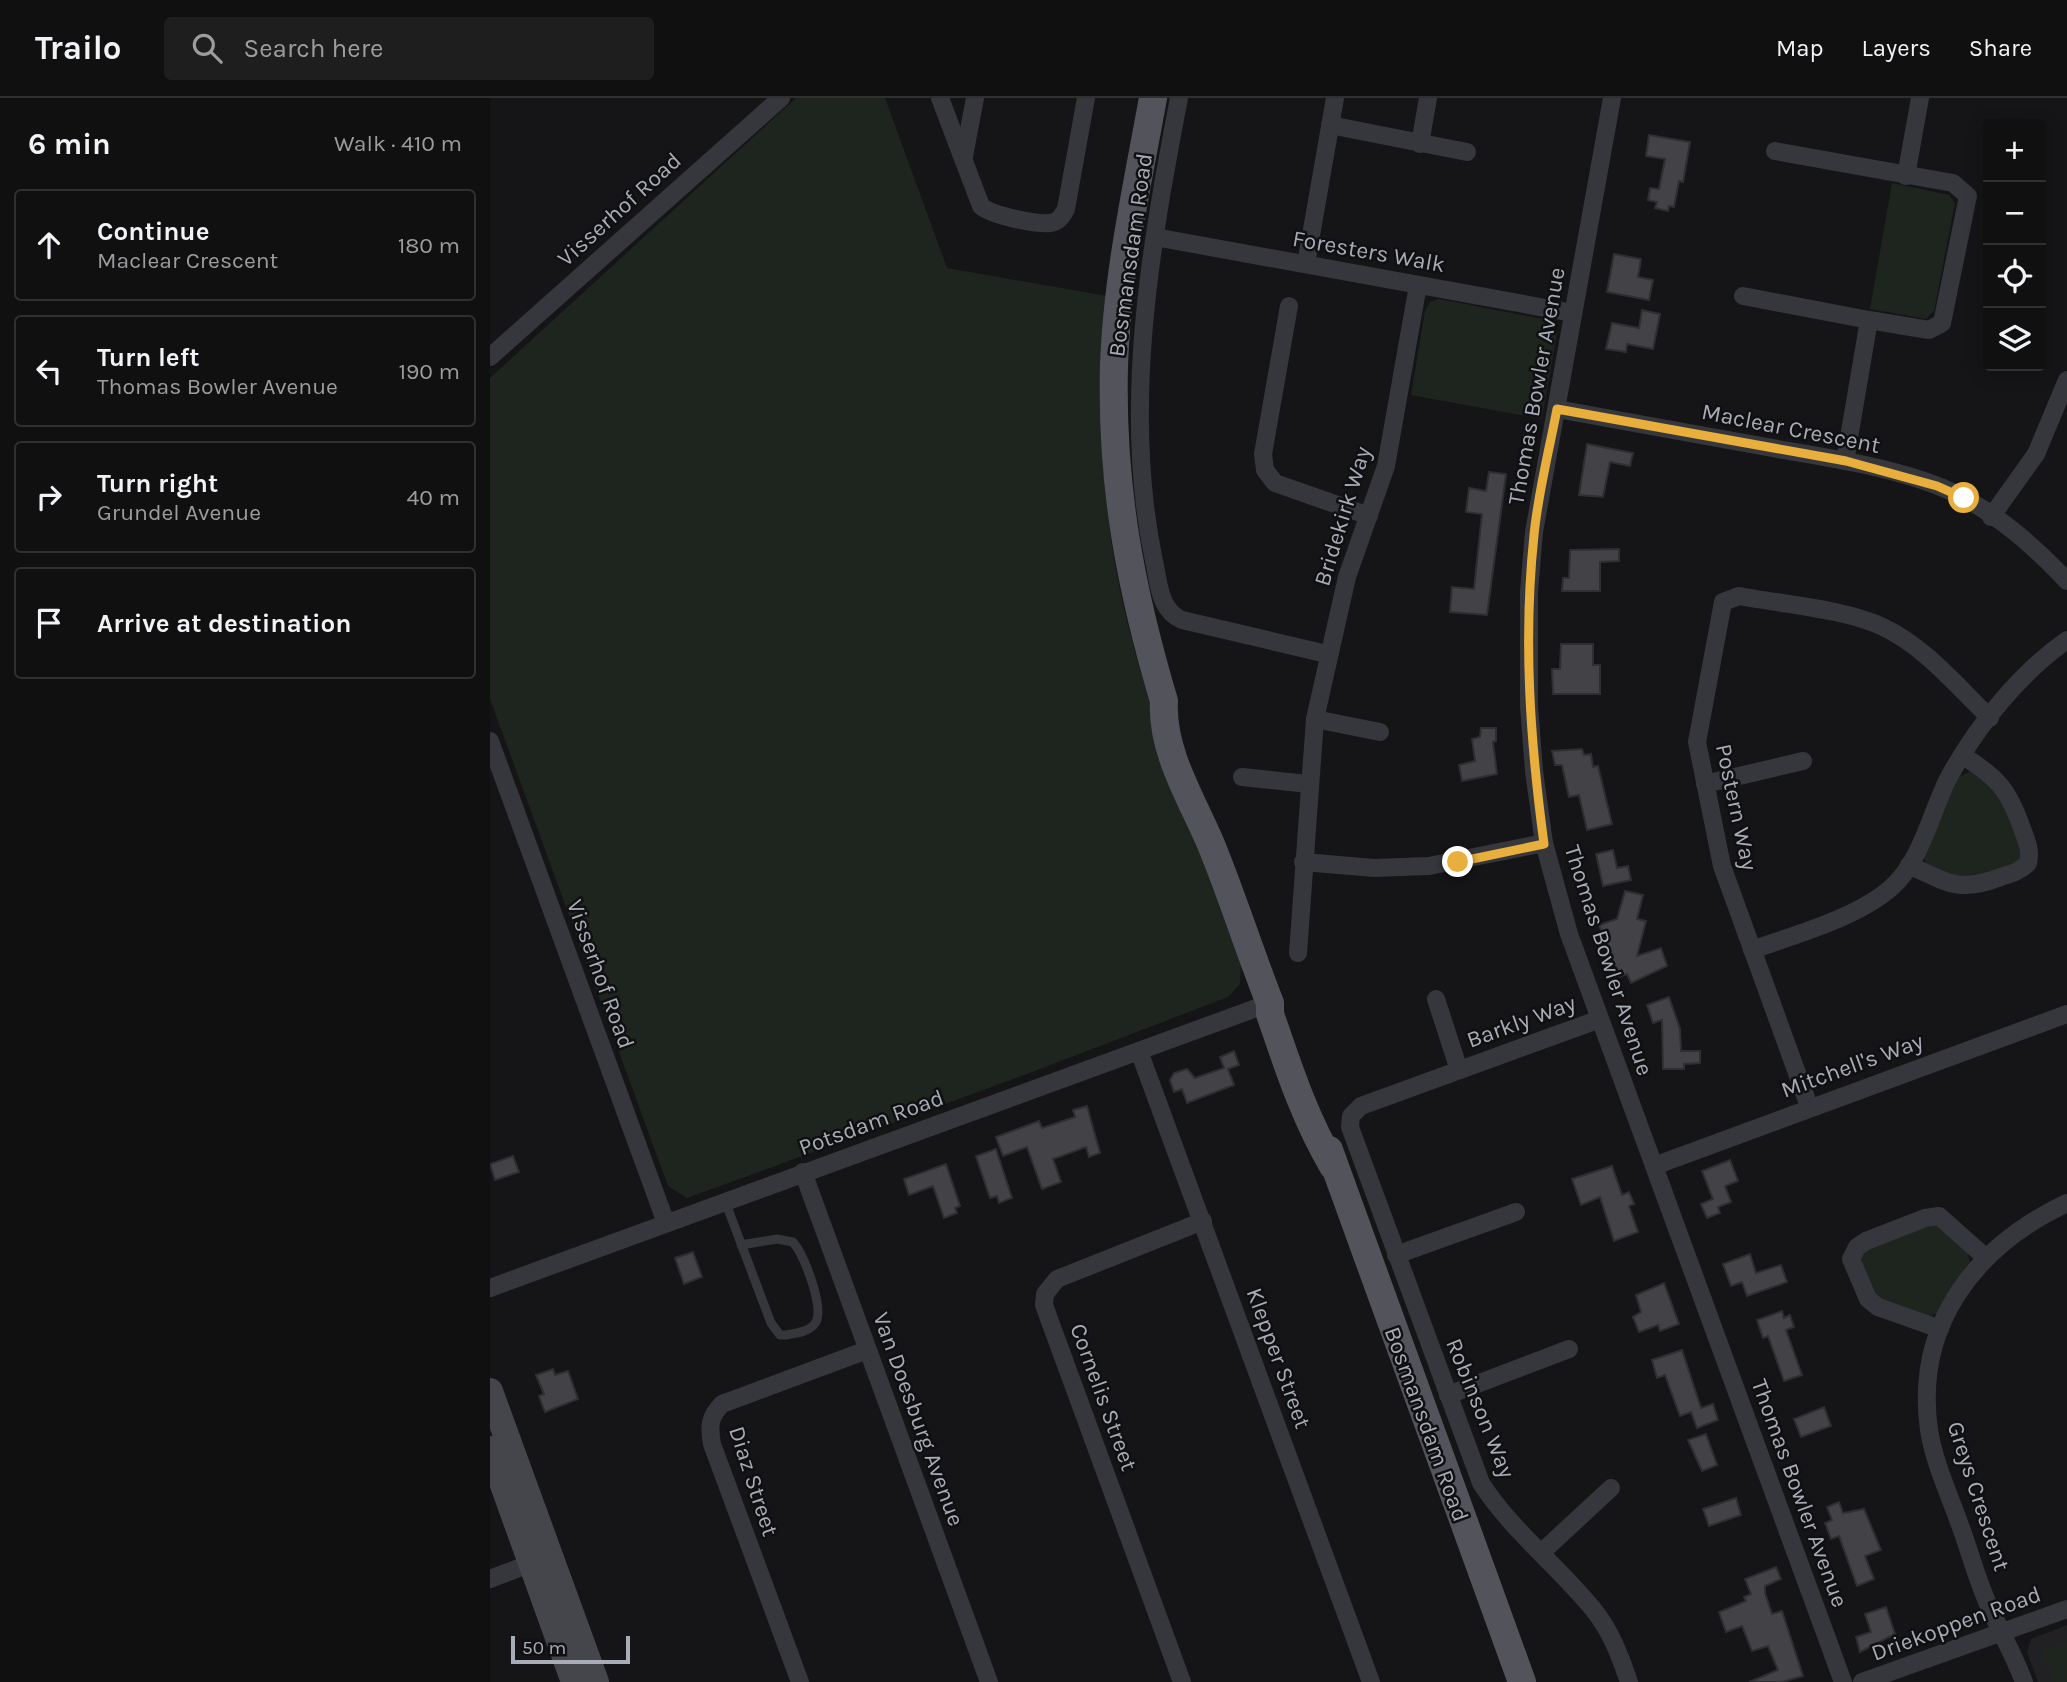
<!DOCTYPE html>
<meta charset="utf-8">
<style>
:root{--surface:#101011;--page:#1e1e1f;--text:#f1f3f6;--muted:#9c9d9f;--line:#303031}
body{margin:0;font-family:Karla,sans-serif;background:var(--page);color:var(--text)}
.controls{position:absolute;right:21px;top:21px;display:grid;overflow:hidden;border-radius:7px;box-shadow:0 4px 18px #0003}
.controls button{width:63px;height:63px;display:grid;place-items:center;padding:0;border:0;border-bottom:2px solid var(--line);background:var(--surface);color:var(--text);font:35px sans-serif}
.scale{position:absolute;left:21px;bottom:18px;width:119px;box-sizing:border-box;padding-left:7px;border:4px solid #a8acb6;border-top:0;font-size:19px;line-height:24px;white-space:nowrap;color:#a8acb6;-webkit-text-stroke:5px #101012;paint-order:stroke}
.stop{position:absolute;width:21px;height:21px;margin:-16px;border:5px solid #e8af3c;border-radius:50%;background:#fff}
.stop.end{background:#e8af3c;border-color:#fff;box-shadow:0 2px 7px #0008}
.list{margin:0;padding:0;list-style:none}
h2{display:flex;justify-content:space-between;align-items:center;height:91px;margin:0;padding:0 28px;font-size:30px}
h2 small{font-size:23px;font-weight:400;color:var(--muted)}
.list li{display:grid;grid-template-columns:46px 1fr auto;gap:21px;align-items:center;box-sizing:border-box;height:112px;margin:0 14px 14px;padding:0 14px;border:2px solid var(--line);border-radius:7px}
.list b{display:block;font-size:26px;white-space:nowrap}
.list p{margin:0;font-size:23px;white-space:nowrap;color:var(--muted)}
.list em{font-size:23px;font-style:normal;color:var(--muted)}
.icon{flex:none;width:38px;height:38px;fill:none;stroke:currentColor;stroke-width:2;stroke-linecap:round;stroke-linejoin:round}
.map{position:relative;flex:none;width:1577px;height:1584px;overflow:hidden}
header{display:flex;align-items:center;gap:42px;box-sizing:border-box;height:98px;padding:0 35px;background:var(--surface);border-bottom:2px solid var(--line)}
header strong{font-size:33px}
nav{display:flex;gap:38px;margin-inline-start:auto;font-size:24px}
.search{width:490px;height:63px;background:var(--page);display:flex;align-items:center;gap:18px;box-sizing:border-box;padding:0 24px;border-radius:7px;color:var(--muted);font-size:26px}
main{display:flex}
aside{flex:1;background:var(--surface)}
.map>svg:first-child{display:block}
</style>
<header>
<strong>Trailo</strong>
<div class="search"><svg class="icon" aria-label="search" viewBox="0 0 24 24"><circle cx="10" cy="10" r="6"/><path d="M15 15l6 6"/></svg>Search here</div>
<nav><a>Map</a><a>Layers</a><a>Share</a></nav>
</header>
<main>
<aside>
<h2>6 min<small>Walk · 410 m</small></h2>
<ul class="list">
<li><svg class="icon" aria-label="ahead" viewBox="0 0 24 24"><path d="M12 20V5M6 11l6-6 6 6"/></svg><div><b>Continue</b><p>Maclear Crescent</p></div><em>180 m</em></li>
<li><svg class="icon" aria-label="left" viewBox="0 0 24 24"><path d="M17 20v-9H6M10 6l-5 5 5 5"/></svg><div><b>Turn left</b><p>Thomas Bowler Avenue</p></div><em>190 m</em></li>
<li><svg class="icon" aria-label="right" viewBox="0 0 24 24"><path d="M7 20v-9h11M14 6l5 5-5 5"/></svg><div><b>Turn right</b><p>Grundel Avenue</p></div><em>40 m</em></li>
<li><svg class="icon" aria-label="arrive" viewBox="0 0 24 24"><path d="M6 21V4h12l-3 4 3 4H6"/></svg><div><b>Arrive at destination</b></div></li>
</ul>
</aside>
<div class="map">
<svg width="1577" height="1584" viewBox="0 0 1577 1584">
<rect width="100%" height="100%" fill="#151517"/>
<!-- built -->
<path fill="#212124" d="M1577,1527V1584H1548L1537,1554L1541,1541Z"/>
<!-- green -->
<g fill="#1e251e">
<path d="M306,0H395L457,170L617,198C616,279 609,361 621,442C642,585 706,730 755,866L751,868L750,886L738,899L529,979L197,1100L178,1088L0,601V280Z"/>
<path d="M1402,85L1459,97L1465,105L1444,213L1436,221L1380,211Z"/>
<path d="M949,201L1053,221L1062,226L1067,235L1052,321L921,297L935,213L940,204Z"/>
<path d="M1481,673L1510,694L1533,751L1529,763L1476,784L1436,766L1433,755L1469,679Z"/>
<path d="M1446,1124L1477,1153L1480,1164L1450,1214L1438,1219L1384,1201L1369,1157L1371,1153Z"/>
<path d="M1577,1543V1584H1566L1552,1553Z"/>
</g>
<!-- building -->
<g fill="#424247" stroke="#2f2f33" stroke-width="2">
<path d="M1159,37L1200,44L1193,84L1189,83L1184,109L1179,108L1178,113L1165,110L1167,104L1158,102L1160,90L1169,91L1175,61L1156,58Z"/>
<path d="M1124,156L1151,161L1148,179L1163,182L1159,202L1117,194Z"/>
<path d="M1152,212L1170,216L1163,251L1137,246L1136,254L1116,251L1122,225L1149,230Z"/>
<path d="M1097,346L1143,355L1140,368L1120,364L1113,399L1089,397Z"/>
<path d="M999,374L1016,376L997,517L960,514L962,489L984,491L992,416L976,414L979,390L996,393Z"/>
<path d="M1129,451V463L1110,464V493H1072L1073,480H1079L1080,452Z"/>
<path d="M1071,546H1103V567H1110V596H1063L1062,571H1070Z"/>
<path d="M991,630H1006V643L1003,644L1007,676L972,683L969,667L985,663L982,641L990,639Z"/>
<path d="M1092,651L1094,657L1101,656L1103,669L1108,668L1122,726L1097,732L1089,697L1079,699L1072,667H1065L1062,653Z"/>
<path d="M1123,752L1127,770L1138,768L1141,782L1113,788L1106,756Z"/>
<path d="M1135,793L1153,797L1147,821L1156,823L1147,858L1171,850L1177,868L1141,885L1137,876L1129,879L1109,827L1127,821Z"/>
<path d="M1179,899L1190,931L1191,953H1210V965L1194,966V971H1173L1172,922L1163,925L1157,907Z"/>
<path d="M744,953L749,967L738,971L744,987L697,1005L692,991L684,994L680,982L684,975L697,971L705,980L734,970L730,959Z"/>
<path d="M597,1008L610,1055L599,1059L596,1049L563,1061L571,1084L552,1091L537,1049L513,1058L506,1039L549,1023L552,1030L585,1019L583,1012Z"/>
<path d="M506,1051L522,1100L509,1105L507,1098L500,1100L486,1058Z"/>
<path d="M23,1058L29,1074L5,1082L0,1066Z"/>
<path d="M1240,1062L1248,1083L1235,1088L1241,1104L1228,1109L1230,1115L1217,1120L1211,1106L1223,1101L1212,1073Z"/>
<path d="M456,1066L470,1108L465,1110L467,1115L454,1120L443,1088L419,1097L414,1081Z"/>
<path d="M1122,1068L1132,1097L1139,1094L1144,1106L1139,1108L1148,1134L1124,1143L1110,1099L1091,1107L1082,1081Z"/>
<path d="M203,1154L212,1179L194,1186L185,1160Z"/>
<path d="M1260,1156L1266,1175L1291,1167L1297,1184L1257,1198L1252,1184L1241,1188L1233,1166Z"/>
<path d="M1174,1185L1189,1226L1170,1233L1168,1227L1149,1234L1143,1219L1151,1214L1146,1197Z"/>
<path d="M1292,1213L1294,1220L1300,1217L1304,1229L1296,1232L1312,1277L1294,1283L1278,1238L1273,1240L1267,1222Z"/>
<path d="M1192,1252L1211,1310L1223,1306L1228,1322L1207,1330L1201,1314L1190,1318L1175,1277L1167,1280L1162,1262Z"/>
<path d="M63,1271L65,1277L78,1273L88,1301L55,1314L49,1298L54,1296L46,1277Z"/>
<path d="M1334,1309L1341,1328L1311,1339L1304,1321Z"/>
<path d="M1216,1336L1227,1367L1212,1373L1198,1342Z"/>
<path d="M1246,1400L1251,1417L1219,1428L1213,1411Z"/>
<path d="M1349,1404L1353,1415L1374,1411L1391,1452L1375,1458L1384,1481L1367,1488L1349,1438L1341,1441L1335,1425L1342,1422L1337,1409Z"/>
<path d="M1286,1469L1291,1481L1275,1488V1495L1282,1516L1292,1513L1313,1578L1292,1584H1259L1288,1572L1278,1548L1262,1553L1252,1528L1236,1534L1229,1514L1256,1503L1254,1499L1261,1496L1255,1481Z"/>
<path d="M1396,1509L1405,1536L1370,1554L1366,1539L1381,1534L1375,1516Z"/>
</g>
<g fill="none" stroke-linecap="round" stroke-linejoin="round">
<!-- lane -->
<path stroke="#36373c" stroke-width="9" d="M235,1103L281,1225L290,1237H296C306,1235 320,1234 326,1224C334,1208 314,1157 303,1144L287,1141L251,1147"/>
<!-- street -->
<g stroke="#36373c" stroke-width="18">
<path d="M450,0L491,108C501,117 546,127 560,125C569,124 572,118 576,111L596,0"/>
<path d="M689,0C660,151 632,311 664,463C669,485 669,512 692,522L837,556"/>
<path d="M1122,0L1044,434L1039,494V608L1044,673L1054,745L1079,836L1353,1584"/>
<path d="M840,27L977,54"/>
<path d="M930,46L938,0"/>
<path d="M1285,53L1463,85L1478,98L1452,225L1439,232L1379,222L1355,363"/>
<path d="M474,58L485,0"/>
<path d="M1416,78L1430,0"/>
<path d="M665,139L1083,215"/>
<path d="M816,166L845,0"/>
<path d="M1253,198L1379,222"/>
<path d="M799,208L773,356L775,372L785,385L879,418"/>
<path d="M0,259L291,0"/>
<path d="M1067,311C1142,325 1218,338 1293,352C1346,361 1416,372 1464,395C1505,414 1546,450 1577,483"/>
<path d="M1501,419L1546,356L1577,282"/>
<path d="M825,621L890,634"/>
<path d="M0,643L176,1125"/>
<path d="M752,679L819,686"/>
<path d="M1215,686L1313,663"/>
<path d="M813,764L884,770L939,768L1054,745"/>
<path d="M1419,767C1456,784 1468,795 1508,780C1519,776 1530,774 1538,765C1541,753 1537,744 1533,733C1519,693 1509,680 1473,658"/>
<path d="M1262,852C1304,837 1370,819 1403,788C1432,761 1441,714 1459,679C1487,628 1530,575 1577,542"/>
<path d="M808,855L825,621L857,479L896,368L928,187"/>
<path d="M946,901L969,972"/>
<path d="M1110,921L871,1008L861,1018L860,1029L991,1385C1021,1432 1068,1468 1103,1511C1121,1533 1130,1558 1139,1584"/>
<path d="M649,953L881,1584"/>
<path d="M1319,1008L1232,768L1207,644L1233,504L1249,498C1291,506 1356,511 1393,529C1434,548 1468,589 1500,620"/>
<path d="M1164,1068L1577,916"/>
<path d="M313,1074L499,1584"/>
<path d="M906,1157L1026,1114"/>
<path d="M0,1190L780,905"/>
<path d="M1450,1231L1388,1209L1378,1201L1361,1161L1367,1149L1376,1143L1435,1120L1449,1118L1495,1159"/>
<path d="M958,1297L1079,1251"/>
<path d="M1052,1454L1121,1390"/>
<path d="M0,1481L50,1462"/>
<path d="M310,1584L222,1346C219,1329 219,1319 232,1306L377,1252"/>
<path d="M692,1584L554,1207L555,1196L567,1181L713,1123"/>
<path d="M1372,1584L1577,1511"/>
<path d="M1534,1584C1525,1560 1514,1540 1503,1517C1489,1489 1481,1457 1470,1427C1459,1396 1444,1364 1439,1332C1424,1226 1486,1148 1577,1105"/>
</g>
<!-- secondary -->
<g stroke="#45464c" stroke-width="26">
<path d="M0,1293L106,1584"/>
<path d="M0,1351L84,1584"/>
</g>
<!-- primary -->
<g stroke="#53545b" stroke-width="28">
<path d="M663,0C647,88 627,178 624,268C621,387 640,489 674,603C671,652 701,700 720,744C742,797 759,852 780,905V916C798,968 814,1019 843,1068"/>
<path d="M839,1052L1032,1584"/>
</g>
</g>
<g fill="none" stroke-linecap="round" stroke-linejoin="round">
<!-- route -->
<path stroke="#e8af3c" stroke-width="9" d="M968,764L1054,746C1040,642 1033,541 1044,437C1048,395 1059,353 1067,311L1356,363L1447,388L1474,400"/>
</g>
<g text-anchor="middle" stroke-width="5" stroke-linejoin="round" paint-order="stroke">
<!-- street labels -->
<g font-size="23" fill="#a8acb6" stroke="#101012">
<text transform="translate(129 111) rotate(-42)" y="8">Visserhof Road</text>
<text transform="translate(879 153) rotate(10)" y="8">Foresters Walk</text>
<text transform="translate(640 157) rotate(-82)" y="8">Bosmansdam Road</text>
<text transform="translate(1046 288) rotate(-80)" y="8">Thomas Bowler Avenue</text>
<text transform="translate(1301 330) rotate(11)" y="8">Maclear Crescent</text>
<text transform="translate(852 418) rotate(-73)" y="8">Bridekirk Way</text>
<text transform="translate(1247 709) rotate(78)" y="8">Postern Way</text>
<text transform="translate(1119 862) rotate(72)" y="8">Thomas Bowler Avenue</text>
<text transform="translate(111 876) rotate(70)" y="8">Visserhof Road</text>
<text transform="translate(1031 923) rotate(-20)" y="8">Barkly Way</text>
<text transform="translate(1362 967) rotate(-20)" y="8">Mitchell's Way</text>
<text transform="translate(381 1024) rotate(-20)" y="8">Potsdam Road</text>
<text transform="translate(789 1260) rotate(70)" y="8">Klepper Street</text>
<text transform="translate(614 1299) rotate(70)" y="8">Cornelis Street</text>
<text transform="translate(991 1310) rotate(68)" y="8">Robinson Way</text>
<text transform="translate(429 1321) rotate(70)" y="8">Van Doesburg Avenue</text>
<text transform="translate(937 1326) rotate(70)" y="8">Bosmansdam Road</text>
<text transform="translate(264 1383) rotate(72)" y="8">Diaz Street</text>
<text transform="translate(1310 1395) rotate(70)" y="8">Thomas Bowler Avenue</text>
<text transform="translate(1489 1398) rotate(72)" y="8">Greys Crescent</text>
<text transform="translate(1466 1525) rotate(-20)" y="8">Driekoppen Road</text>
</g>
</g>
</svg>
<div class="controls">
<button>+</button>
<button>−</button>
<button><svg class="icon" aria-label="locate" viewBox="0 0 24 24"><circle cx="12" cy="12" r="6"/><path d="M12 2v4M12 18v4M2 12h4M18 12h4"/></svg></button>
<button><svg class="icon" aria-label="layers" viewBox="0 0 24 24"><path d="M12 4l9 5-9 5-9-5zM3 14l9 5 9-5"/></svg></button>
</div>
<div class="scale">50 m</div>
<div class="stop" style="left:1474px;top:400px"></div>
<div class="stop end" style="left:968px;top:764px"></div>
</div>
</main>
